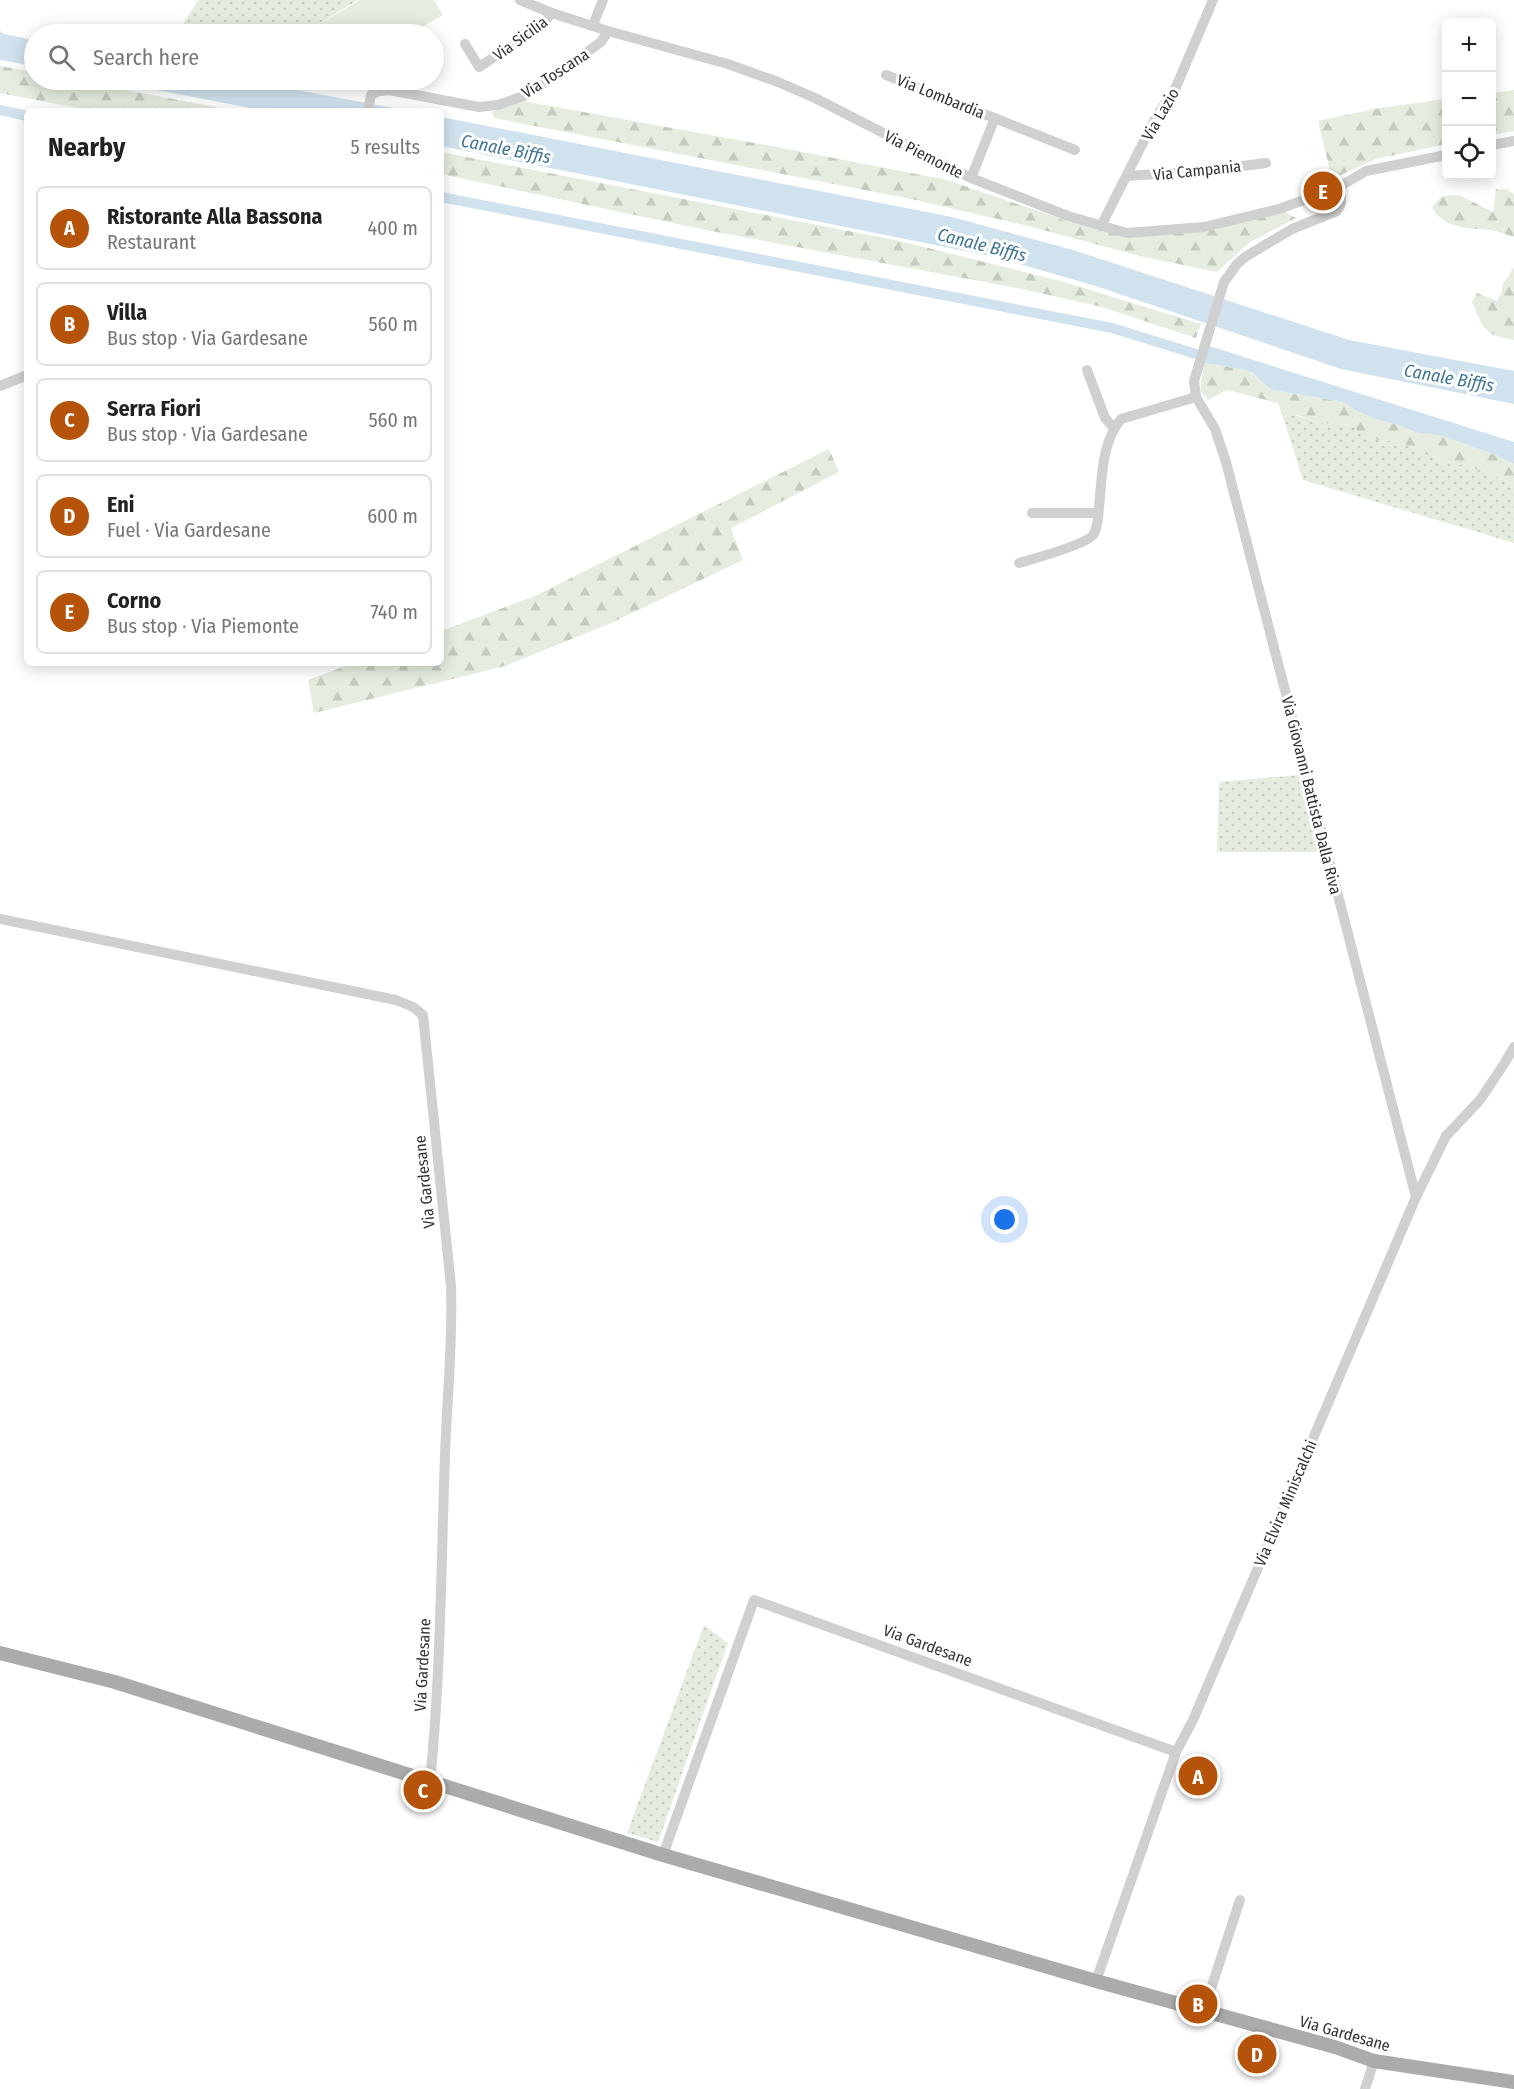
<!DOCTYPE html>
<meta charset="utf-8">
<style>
:root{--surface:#fff;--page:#f6f6f6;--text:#222;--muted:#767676;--line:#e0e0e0;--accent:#b45309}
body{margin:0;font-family:"Fira Sans Condensed",sans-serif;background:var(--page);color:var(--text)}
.controls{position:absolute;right:18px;top:18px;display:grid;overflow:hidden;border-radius:9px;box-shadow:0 3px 15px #0003}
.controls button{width:54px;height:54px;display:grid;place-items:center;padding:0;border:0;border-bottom:2px solid var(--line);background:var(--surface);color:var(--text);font:30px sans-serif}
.you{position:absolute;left:1005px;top:1220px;width:21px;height:21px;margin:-15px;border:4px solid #fff;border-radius:50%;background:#1a73e8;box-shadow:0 0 0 9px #1a73e833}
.badge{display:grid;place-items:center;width:39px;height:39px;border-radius:50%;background:var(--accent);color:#fff;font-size:20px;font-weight:700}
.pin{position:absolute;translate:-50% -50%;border:3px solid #fff;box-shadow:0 2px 6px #0006}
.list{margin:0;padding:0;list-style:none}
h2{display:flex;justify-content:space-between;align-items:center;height:78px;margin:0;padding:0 24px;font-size:26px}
h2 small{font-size:20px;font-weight:400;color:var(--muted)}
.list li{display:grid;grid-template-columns:39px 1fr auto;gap:18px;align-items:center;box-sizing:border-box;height:84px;margin:0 12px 12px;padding:0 12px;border:2px solid var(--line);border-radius:9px}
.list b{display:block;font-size:22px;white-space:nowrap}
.list p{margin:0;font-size:20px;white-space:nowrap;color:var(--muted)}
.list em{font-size:20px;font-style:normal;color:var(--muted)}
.icon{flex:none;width:33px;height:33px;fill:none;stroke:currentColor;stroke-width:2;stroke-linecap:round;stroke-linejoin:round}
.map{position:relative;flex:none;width:1514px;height:2089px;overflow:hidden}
.search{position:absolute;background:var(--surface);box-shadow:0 3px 15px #0003;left:24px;top:24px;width:420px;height:66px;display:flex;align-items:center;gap:15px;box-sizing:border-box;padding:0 21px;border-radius:33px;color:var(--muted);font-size:22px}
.panel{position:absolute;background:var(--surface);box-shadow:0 3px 15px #0003;left:24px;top:108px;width:420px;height:558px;border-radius:9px}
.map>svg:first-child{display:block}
</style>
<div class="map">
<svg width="1514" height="2089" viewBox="0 0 1514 2089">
<defs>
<pattern id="grass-dots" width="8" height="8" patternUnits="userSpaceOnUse" patternTransform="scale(1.5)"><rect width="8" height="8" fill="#e6ecdf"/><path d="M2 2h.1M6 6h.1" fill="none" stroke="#c6cbc0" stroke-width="1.8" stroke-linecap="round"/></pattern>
<pattern id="forest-firs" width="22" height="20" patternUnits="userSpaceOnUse" patternTransform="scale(1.5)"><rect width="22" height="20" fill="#e6ecdf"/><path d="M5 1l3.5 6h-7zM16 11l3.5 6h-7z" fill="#c6cbc0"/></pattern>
</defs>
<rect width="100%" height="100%" fill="#fff"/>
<!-- grass -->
<g fill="url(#grass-dots)">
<path d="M198,0H358L308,30L310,34H177Z"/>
<path d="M1289,413L1319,423L1353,425L1378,440L1401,442L1421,453L1485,472L1514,485V543L1303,480L1282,414Z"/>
<path d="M1299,775L1320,852H1217L1219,782Z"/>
<path d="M704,1625L728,1643L658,1842L627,1833Z"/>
</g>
<!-- forest -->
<g fill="url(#forest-firs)">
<path d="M0,66L34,72V80H72L237,111H93L0,93Z"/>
<path d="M1514,90V131L1492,135V93Z"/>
<path d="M1446,99V144L1376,159L1332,179L1318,121L1379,108Z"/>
<path d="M523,101L777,147L947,180L1070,222L1128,237L1283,211L1296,218L1250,242L1217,272L1140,256L1028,226L916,200L494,118L492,112Z"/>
<path d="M441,152L900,241L1064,282L1201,324L1196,338L1102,307L1022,289L706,230L441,174Z"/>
<path d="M1496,189H1507L1514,194V237C1507,235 1499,231 1491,230C1470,228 1442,229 1432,207L1442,196L1459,195L1493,212Z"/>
<path d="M1514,267V340C1485,336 1483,328 1472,302L1477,293L1497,301L1502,292V286Z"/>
<path d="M1204,363L1246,370L1253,373L1260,382L1272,390L1344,402L1355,410L1378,420L1396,424L1415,432L1443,436L1496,455L1514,464V485L1485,472L1421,453L1401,442L1378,440L1359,433L1353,425L1319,423L1298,415L1282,414L1278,403L1227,390L1208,400L1200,391Z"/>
<path d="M829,449L839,472L731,528L743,560L611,623L505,666L314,713L308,680L354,663H441V631L535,596Z"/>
</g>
<!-- garden -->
<path fill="#e6ecdf" d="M360,0H434L443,15L410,34H312L309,30Z"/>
<!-- water -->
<g fill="#cfe2ee">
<path d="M0,31L4,34L34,40V66L0,60Z"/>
<path d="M104,80H244L409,111H267Z"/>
<path d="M441,117L952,217L1073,250L1349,340L1514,371V404L1341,369L1096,286L995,257L441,146Z"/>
<path d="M1209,346L1514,442V464L1496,455L1443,436L1415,432L1396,424L1378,420L1355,410L1344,402L1272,390L1260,381L1253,373L1246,370L1204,363Z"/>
</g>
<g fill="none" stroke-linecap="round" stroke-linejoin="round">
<!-- canal -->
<g stroke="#cfe2ee" stroke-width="10">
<path d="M0,110L27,116"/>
<path d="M441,197L1112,328L1209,358"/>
</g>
<!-- minor -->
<g stroke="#d0d0d0" stroke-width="10">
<path d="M520,0L552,13L608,31L728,64L778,82L815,98L971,178L1068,216L1127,233L1204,227L1279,209L1337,188L1366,171L1446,155"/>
<path d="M593,25L603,0"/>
<path d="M465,44L479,67L539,28L552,13"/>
<path d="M886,75L1075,150"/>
<path d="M368,111L371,95L379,91L389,90L479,107L498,105L529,94L601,42L608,31"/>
<path d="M1492,145L1514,141"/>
<path d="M1127,176L1203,171L1266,163"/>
<path d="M971,178L995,118"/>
<path d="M1337,188C1341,197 1344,202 1337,211L1292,229L1245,257L1237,264L1224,282L1194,381L1196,397L1215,429L1226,462L1416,1197"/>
<path d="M1101,226L1156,117L1176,87L1213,0"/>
<path d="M1087,370L1105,418L1114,428"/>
<path d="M0,386L27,375"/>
<path d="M1032,513H1098"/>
<path d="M1019,563C1033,559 1085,545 1093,535C1098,528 1098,517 1099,508C1102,478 1101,444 1121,419L1196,397"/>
<path d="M0,919L396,1000L413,1007L423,1015L451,1286C453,1343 447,1398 445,1455C441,1564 441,1673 430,1782"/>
<path d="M663,1855L754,1600L1176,1752"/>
<path d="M1096,1981L1176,1752L1193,1720L1416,1197L1446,1136L1480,1100L1504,1064L1514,1047"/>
<path d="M1204,2010L1240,1900"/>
<path d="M1365,2089L1374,2061"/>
</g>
<!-- major -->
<path stroke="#ababab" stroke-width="14" d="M0,1653L115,1682L663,1855L1096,1981L1335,2047L1374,2061L1514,2082"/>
</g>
<g text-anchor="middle" stroke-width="6" stroke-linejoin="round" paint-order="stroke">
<!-- street labels -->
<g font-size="16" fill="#333" stroke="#fff">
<text transform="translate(520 38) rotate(-36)" y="6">Via Sicilia</text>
<text transform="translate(555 73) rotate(-33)" y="6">Via Toscana</text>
<text transform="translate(941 96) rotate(22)" y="6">Via Lombardia</text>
<text transform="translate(1160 114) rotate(-60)" y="6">Via Lazio</text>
<text transform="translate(924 154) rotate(27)" y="6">Via Piemonte</text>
<text transform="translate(1197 170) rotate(-6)" y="6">Via Campania</text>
<text transform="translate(1312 795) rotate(76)" y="6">Via Giovanni Battista Dalla Riva</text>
<text transform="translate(424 1182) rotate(-96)" y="6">Via Gardesane</text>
<text transform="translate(1285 1503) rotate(-67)" y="6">Via Elvira Miniscalchi</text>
<text transform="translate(928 1645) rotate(20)" y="6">Via Gardesane</text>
<text transform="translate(422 1665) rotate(-87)" y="6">Via Gardesane</text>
<text transform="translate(1345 2033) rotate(16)" y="6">Via Gardesane</text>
</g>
<!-- water labels -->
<g font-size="18" font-style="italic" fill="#3f7597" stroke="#fff">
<text transform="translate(506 149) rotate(11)" y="6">Canale Biffis</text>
<text transform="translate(982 245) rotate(14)" y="6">Canale Biffis</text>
<text transform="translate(1449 378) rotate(10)" y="6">Canale Biffis</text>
</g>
</g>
</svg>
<div class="controls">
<button>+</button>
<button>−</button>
<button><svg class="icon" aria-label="locate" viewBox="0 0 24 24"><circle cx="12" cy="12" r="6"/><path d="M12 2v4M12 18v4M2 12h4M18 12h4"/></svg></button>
</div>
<div class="you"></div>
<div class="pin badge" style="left:1198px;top:1776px">A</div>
<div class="pin badge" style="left:1198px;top:2004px">B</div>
<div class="pin badge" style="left:423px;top:1790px">C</div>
<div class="pin badge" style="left:1257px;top:2054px">D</div>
<div class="pin badge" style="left:1323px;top:191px">E</div>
<div class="search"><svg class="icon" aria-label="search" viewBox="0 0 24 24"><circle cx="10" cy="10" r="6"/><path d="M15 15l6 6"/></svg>Search here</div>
<section class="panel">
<h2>Nearby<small>5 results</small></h2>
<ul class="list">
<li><span class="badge">A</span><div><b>Ristorante Alla Bassona</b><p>Restaurant</p></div><em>400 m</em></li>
<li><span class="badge">B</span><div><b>Villa</b><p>Bus stop · Via Gardesane</p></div><em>560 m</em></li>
<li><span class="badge">C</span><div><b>Serra Fiori</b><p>Bus stop · Via Gardesane</p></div><em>560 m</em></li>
<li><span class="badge">D</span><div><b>Eni</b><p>Fuel · Via Gardesane</p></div><em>600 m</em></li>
<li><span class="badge">E</span><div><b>Corno</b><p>Bus stop · Via Piemonte</p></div><em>740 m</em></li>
</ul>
</section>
</div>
